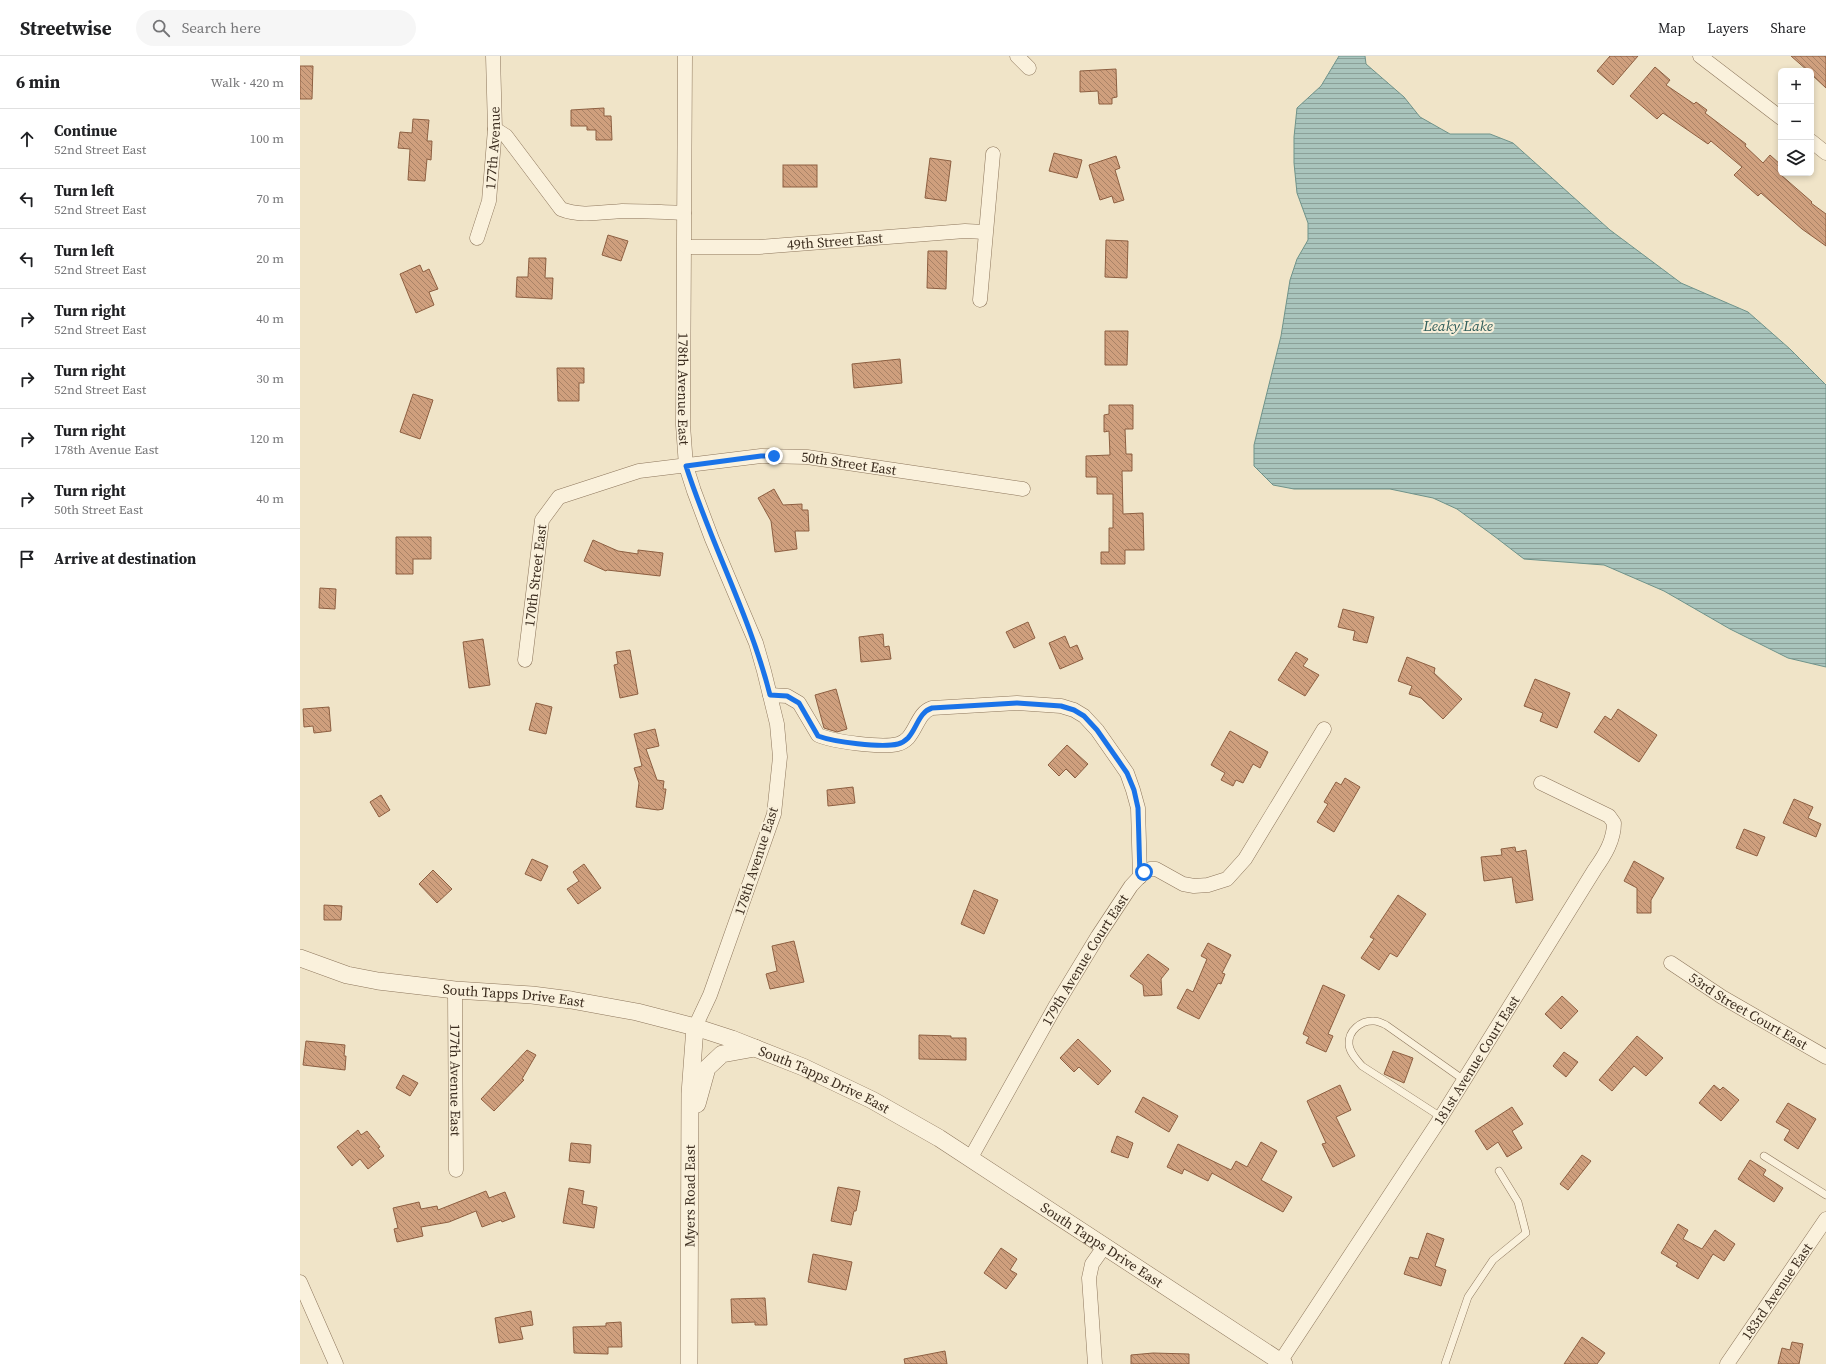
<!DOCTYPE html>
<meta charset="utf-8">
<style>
:root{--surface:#fff;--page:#f6f6f6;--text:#202124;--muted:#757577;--line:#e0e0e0}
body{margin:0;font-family:"Source Serif 4",serif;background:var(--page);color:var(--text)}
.controls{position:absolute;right:12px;top:12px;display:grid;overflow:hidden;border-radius:6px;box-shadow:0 2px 6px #0003}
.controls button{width:36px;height:36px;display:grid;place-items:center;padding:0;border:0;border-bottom:1px solid var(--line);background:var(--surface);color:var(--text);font:20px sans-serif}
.stop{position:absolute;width:12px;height:12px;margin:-9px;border:3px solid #1a73e8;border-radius:50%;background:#fff}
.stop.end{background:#1a73e8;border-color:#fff;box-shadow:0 1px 4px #0008}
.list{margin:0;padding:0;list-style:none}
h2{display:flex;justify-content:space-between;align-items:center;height:52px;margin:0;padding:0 16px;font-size:17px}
h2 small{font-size:13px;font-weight:400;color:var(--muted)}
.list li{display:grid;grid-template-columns:26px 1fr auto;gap:12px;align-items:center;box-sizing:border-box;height:60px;padding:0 16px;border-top:1px solid var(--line)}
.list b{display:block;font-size:15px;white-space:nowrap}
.list p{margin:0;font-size:13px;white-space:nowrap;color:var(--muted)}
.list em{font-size:13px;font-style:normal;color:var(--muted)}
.icon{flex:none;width:22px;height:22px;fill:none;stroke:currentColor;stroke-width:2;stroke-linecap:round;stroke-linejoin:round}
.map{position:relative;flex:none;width:1526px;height:1308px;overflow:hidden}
header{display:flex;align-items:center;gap:24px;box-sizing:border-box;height:56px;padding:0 20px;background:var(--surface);border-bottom:1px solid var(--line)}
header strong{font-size:19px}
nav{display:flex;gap:22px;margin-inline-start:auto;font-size:14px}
.search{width:280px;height:36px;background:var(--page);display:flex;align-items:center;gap:10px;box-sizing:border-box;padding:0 14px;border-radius:22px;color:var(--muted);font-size:15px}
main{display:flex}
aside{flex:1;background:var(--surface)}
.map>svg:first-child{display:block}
</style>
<header>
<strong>Streetwise</strong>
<div class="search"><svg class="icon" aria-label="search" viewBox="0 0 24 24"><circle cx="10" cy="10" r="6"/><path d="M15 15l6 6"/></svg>Search here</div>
<nav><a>Map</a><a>Layers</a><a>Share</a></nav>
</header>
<main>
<aside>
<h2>6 min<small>Walk · 420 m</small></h2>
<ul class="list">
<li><svg class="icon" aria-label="ahead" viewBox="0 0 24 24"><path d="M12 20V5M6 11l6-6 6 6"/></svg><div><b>Continue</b><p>52nd Street East</p></div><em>100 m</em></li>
<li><svg class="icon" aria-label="left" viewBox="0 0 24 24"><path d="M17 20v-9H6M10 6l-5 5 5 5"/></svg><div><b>Turn left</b><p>52nd Street East</p></div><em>70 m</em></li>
<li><svg class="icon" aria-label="left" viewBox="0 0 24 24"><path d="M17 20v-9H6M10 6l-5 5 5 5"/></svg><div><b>Turn left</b><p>52nd Street East</p></div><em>20 m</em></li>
<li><svg class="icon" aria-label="right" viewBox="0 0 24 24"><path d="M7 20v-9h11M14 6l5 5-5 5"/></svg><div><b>Turn right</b><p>52nd Street East</p></div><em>40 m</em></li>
<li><svg class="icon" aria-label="right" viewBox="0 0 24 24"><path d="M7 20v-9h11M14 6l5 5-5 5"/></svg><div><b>Turn right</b><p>52nd Street East</p></div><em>30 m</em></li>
<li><svg class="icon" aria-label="right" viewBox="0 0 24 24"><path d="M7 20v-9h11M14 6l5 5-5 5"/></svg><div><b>Turn right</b><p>178th Avenue East</p></div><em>120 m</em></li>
<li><svg class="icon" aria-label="right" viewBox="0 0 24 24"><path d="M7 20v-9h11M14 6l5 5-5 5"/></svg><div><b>Turn right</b><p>50th Street East</p></div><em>40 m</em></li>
<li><svg class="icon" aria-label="arrive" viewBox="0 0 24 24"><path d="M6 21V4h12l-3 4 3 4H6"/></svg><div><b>Arrive at destination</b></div></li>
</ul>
</aside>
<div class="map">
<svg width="1526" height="1308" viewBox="0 0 1526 1308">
<defs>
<pattern id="water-rules" width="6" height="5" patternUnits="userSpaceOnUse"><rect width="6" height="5" fill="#a9c4bc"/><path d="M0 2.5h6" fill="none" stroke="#8ba098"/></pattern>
<pattern id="building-back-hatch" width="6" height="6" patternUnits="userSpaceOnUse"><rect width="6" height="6" fill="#cf9f7d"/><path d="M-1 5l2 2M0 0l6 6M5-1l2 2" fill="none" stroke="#a98266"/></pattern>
</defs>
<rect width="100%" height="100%" fill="#f0e4c8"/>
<!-- water -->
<path fill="url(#water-rules)" stroke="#6f938a" d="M1039,0H1065L1066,8L1104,41L1120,61L1150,78H1190L1213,87L1310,174L1381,227L1448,256L1490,293L1526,329V611L1488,602L1430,573L1364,535L1304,509L1224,503L1194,480L1157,453L1133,442L1090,433H994L973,429L954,410V389L981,280L990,224L997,203L1008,184V167L997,137L994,107V81L997,52L1021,30Z"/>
<!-- building -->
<g fill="url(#building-back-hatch)" stroke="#8d5f41">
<path d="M1310,0H1338L1313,29L1297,15Z"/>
<path d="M1491,0H1526V32L1511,18V15H1508Z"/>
<path d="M0,10H13L12,43H0Z"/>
<path d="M1355,11L1370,24L1366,29L1394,48L1396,46L1407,54L1405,57L1446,88L1445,90L1463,107L1470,99L1481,109V119L1512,146L1511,147L1526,158V190L1502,173L1461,137L1458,140L1434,119L1442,111L1411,85L1408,88L1363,57L1357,63L1330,40Z"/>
<path d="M816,13L817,41L812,42V48H799L798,35L780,36V15Z"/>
<path d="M304,52V60H311L312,84H296V74H287V70H271V54Z"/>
<path d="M113,63L129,64L127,85H132L131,104L127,103L125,125L108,124L110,93L98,92L100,76L112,77Z"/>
<path d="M754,97L782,104L777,122L749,115Z"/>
<path d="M816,100L820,112L815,114L824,144L814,147L812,140L800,144L789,109Z"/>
<path d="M630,102L651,105L646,145L625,142Z"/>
<rect x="483" y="109" width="34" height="22"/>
<path d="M308,179L328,185L321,205L302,199Z"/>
<path d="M806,184L828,185L827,222L805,221Z"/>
<path d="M628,195H647L646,233L627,232Z"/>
<path d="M229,202H246L245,222H253L252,243L216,241L217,221H228Z"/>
<path d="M120,209L123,216L129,213L138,233L129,236L134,249L116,257L100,218Z"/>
<path d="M805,275H828L827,309H805Z"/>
<path d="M600,303L602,327L554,332L552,308Z"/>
<path d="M257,312H284V327H279V345H258Z"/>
<path d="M113,338L133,344L120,383L100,376Z"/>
<path d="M809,349H833V373H825L826,398H832V415H822L823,458L843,457L844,494H825V508H801V496H809V472H813V438H797V421H786V400L810,399L809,375L804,376V359L809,358Z"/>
<path d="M474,433L483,449L502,448V454H508L509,475H495L497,493L475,496L471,465L458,442Z"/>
<path d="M96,481H131V503H113V518H96Z"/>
<path d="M293,484L318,495L338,498V494L363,497L360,520L307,514L306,515L284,505Z"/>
<path d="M20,532L36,533L35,553L19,552Z"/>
<path d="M1043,553L1074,561L1067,587L1053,584L1055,575L1038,571Z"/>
<path d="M728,566L735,582L714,592L706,576Z"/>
<path d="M583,578L584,591L589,590L591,603L561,606L559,581Z"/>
<path d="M765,580L770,592L777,589L783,603L760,613L749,587Z"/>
<path d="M183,583L190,629L169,632L163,586Z"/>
<path d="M330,594L338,638L320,642L314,609L318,608L316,596Z"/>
<path d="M996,596L1008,603L1003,610L1019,619L1005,640L978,624Z"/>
<path d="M1107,601L1135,612L1134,617L1162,643L1143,663L1121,642L1109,638L1112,630L1098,625Z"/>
<path d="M1235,623L1270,637L1257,672L1240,665L1243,657L1224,650Z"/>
<path d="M536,633L547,673L537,676L524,672L515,639Z"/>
<path d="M236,647L252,651L246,678L229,674Z"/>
<path d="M29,651L31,675L14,677L13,670L4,671L3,653Z"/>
<path d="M1318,653L1357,679L1339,706L1294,676L1305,660L1311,664Z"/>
<path d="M355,673L359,690L346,693L357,724L364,725L363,733H366L363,753L358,754L336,751L339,727L334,712L342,710L334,678Z"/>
<path d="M930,675L968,696L960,712L953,708L943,727L936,724L933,730L921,724L925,717L911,709Z"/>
<path d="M767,689L788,708L775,722L766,713L759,720L748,709Z"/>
<path d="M1045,722L1060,731L1034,776L1017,766L1028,748L1024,746L1036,726L1041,729Z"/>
<path d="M553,731L555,747L528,750L527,734Z"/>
<path d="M81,739L90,754L79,761L70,746Z"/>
<path d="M1494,743L1513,751L1508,762L1521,768L1516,781L1483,767Z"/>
<path d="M1444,773L1465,781L1457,800L1436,792Z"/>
<path d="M1215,791L1216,796L1226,794L1233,844L1216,847L1212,821L1184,825L1181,801L1202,799L1201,793Z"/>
<path d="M232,803L248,810L241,825L225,818Z"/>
<path d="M1334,805L1364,822L1351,844V857H1337V832L1324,825Z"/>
<path d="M284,808L301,832L278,848L267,833L279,825L273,816Z"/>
<path d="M133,814L152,833L137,847L119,828Z"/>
<path d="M674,834L698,844L684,878L661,868Z"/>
<path d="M1098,839L1126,858L1097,901L1090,897L1079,914L1061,902L1074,883L1070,881Z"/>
<path d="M24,849L42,850L41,864H24Z"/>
<path d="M494,885L504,926L470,933L466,918L477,915L472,890Z"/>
<path d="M908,887L931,899L922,917L925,918L921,928L918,927L899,963L877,952L887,933L893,936L907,903L901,900Z"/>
<path d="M848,898L869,913L861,923L862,939L844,940L843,929L830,920Z"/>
<path d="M1023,929L1045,939L1028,978L1033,980L1026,996L1006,987L1009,981L1003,978Z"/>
<path d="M1262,940L1278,955L1261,973L1245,958Z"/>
<path d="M619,979L651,980V982H666V1004L619,1003Z"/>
<path d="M1337,980L1363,1002L1346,1020L1334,1010L1312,1035L1299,1024Z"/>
<path d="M778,983L811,1015L798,1029L779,1011L774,1016L760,1002Z"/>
<path d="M6,985L45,989L44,1000H46L45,1014L3,1009Z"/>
<path d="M227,994L236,999L222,1023L224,1024L194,1055L181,1043Z"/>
<path d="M1093,995L1113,1002L1104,1027L1084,1018Z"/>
<path d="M1264,996L1278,1006L1266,1021L1253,1010Z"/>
<path d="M103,1019L118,1027L110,1040L96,1032Z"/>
<path d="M1040,1029L1051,1054L1036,1061L1055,1100L1033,1111L1022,1088L1026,1087L1007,1045Z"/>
<path d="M1414,1029L1420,1034L1423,1031L1439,1044L1421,1065L1399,1047Z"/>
<path d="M843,1041L878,1060L869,1076L835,1056Z"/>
<path d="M1488,1047L1516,1063L1498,1093L1484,1084L1490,1074L1476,1066Z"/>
<path d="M1212,1051L1223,1068L1212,1075L1222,1092L1207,1101L1198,1086L1187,1094L1175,1075Z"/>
<path d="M58,1074L61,1079L67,1075L80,1091L78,1092L84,1100L68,1113L60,1103L52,1110L37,1091Z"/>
<path d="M817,1080L833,1087L828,1102L811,1096Z"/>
<path d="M961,1086L977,1095L961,1124L992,1141L983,1156L912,1117L908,1125L884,1113L882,1118L867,1111L878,1088L931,1114L936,1105L947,1111Z"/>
<path d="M271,1087L291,1089L290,1107L269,1105Z"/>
<path d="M1282,1099L1291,1105L1268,1134L1260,1128Z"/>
<path d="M1450,1104L1466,1114L1463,1119L1483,1132L1474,1146L1438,1123Z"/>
<path d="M538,1131L560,1135L556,1155H554L551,1169L531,1165Z"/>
<path d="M269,1132L284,1135L282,1148L297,1151L294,1172L263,1167Z"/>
<path d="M186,1135L189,1142L205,1136L215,1161L202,1166L201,1164L182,1171L176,1155L149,1166L121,1171L123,1180L97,1186L94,1173L98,1172L93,1152L119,1146L121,1153L137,1150L138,1154Z"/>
<path d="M1378,1168L1388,1174L1383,1183L1402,1193L1415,1174L1435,1188L1424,1205L1413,1198L1398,1223L1376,1210L1378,1207L1361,1197Z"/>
<path d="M1127,1177L1144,1183L1135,1210L1146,1214L1141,1230L1104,1218L1110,1201L1118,1203Z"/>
<path d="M701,1192L717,1203L710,1214L717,1218L706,1233L684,1217Z"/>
<path d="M513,1198L552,1206L546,1234L508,1226Z"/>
<path d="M465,1242L467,1269H455V1266L432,1267L431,1243Z"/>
<path d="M231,1255L233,1269L220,1271L223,1283L199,1287L195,1262Z"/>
<path d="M321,1266L322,1291H308V1298L274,1297L273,1271L306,1270V1267Z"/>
<path d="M1282,1281L1305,1297L1297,1308H1264Z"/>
<path d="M1492,1286L1503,1288L1499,1308H1478L1482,1292L1490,1294Z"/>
<path d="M645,1295L647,1308H605L604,1303Z"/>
<path d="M853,1297L889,1298V1308H831V1299Z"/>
</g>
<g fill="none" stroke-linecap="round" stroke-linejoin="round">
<defs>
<g id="service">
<path d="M1141,1061L1062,1010C1057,1004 1049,996 1049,988C1048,975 1061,964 1074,965C1078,965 1082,967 1086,969L1164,1024"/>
<path d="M1464,1100L1526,1139"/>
<path d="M1145,1308L1168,1241L1193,1204L1226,1177L1218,1146L1199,1115"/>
</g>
<g id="minor">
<path id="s1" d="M385,0L383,369L386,410L394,435L412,483L456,587L464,615L477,668L480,701L474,758L410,939L395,971"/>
<path d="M717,0L729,12"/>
<path d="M1400,0L1481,62"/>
<path d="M195,73L206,80L261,153C280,161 303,156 322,155C343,155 364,156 384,157"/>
<path d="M1511,85L1526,97"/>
<path id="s2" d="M177,182L189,145L195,73L193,0"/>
<path id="s3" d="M385,191H459L665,175L685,176"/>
<path d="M680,244L693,98"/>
<path id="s4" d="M225,604L242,464L259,441L339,415L461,400L507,401L723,433"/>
<path d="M470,639L487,640L499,647L518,679C534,686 581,692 598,688C602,687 605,685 608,682C617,672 619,656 632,652L717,647L761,650L774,654L784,660L797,674L818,704L827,717L833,734L838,752L840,821"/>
<path id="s5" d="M1371,907L1422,941L1526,1001"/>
<path id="s6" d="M155,934L156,1114"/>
<path id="s7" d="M670,1103L755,951L798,880L831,830L844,816L850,813H856L883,828L894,830L908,829L927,823L945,803L1024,673"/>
<path d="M0,1226L36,1308"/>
<path id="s8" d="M980,1306L1138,1066L1295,813C1305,799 1314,784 1314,767L1309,760L1241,727"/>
<path d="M795,1308L789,1222L792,1208L804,1191"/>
<path id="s9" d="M1427,1308L1526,1163"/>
</g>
<g id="tertiary">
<path id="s10" d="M0,902L47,919L78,925L155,934L232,939L271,944L337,956L395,971L432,983L503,1011L572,1044L639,1082L984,1308"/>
<path d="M397,1048L407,1012L422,998L455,992"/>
<path id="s11" d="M389,1308L390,1038L395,971"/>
</g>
</defs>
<!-- service casing -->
<use href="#service" stroke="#8d765c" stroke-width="8"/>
<!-- minor casing -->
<use href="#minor" stroke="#8d765c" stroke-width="15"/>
<!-- tertiary casing -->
<use href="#tertiary" stroke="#8d765c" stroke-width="18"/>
<!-- service -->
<use href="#service" stroke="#faf1dc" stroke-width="7"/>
<!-- minor -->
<use href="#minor" stroke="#faf1dc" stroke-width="14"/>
<!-- tertiary -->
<use href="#tertiary" stroke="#faf1dc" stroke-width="17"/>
</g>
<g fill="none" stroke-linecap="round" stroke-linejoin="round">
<!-- route -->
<path stroke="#1a73e8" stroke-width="5" d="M474,400H461L386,410C411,488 450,560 470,639L487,640L499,647L518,680C534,686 581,692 598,688C602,687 605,685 608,682C617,672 619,656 632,652L717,647L761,650L774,654L784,660L797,674L818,704L827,717L834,734L838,752L840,821L844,816"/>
</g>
<g text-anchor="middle" stroke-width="4" stroke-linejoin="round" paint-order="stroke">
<!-- street labels -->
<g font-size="14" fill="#3d2e20" stroke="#f7eed8">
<text dy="5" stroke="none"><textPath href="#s2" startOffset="92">177th Avenue</textPath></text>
<text dy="5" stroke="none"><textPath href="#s3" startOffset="150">49th Street East</textPath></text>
<text dy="5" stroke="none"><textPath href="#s1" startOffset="333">178th Avenue East</textPath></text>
<text dy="5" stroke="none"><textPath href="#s4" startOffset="465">50th Street East</textPath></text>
<text dy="5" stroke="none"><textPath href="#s4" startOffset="85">170th Street East</textPath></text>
<text transform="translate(456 805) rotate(-72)" y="5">178th Avenue East</text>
<text dy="5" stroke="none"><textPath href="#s7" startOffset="230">179th Avenue Court East</textPath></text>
<text dy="5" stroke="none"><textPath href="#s10" startOffset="218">South Tapps Drive East</textPath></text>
<text dy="5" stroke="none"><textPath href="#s5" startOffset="91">53rd Street Court East</textPath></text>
<text dy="5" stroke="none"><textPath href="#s8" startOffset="360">181st Avenue Court East</textPath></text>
<text dy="5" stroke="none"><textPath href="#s10" startOffset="542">South Tapps Drive East</textPath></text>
<text dy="5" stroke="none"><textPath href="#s6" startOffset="90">177th Avenue East</textPath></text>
<text dy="5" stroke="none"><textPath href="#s11" startOffset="168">Myers Road East</textPath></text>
<text dy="5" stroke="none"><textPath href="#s10" startOffset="866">South Tapps Drive East</textPath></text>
<text dy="5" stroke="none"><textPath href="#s9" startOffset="88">183rd Avenue East</textPath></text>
</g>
<!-- water labels -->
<g font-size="15" font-style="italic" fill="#2f5d5a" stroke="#f7eed8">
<text x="1158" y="275">Leaky Lake</text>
</g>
</g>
</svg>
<div class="controls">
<button>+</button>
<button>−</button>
<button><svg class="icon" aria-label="layers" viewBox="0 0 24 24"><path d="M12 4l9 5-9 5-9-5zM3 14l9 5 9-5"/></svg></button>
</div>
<div class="stop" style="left:844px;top:816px"></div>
<div class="stop end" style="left:474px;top:400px"></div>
</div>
</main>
